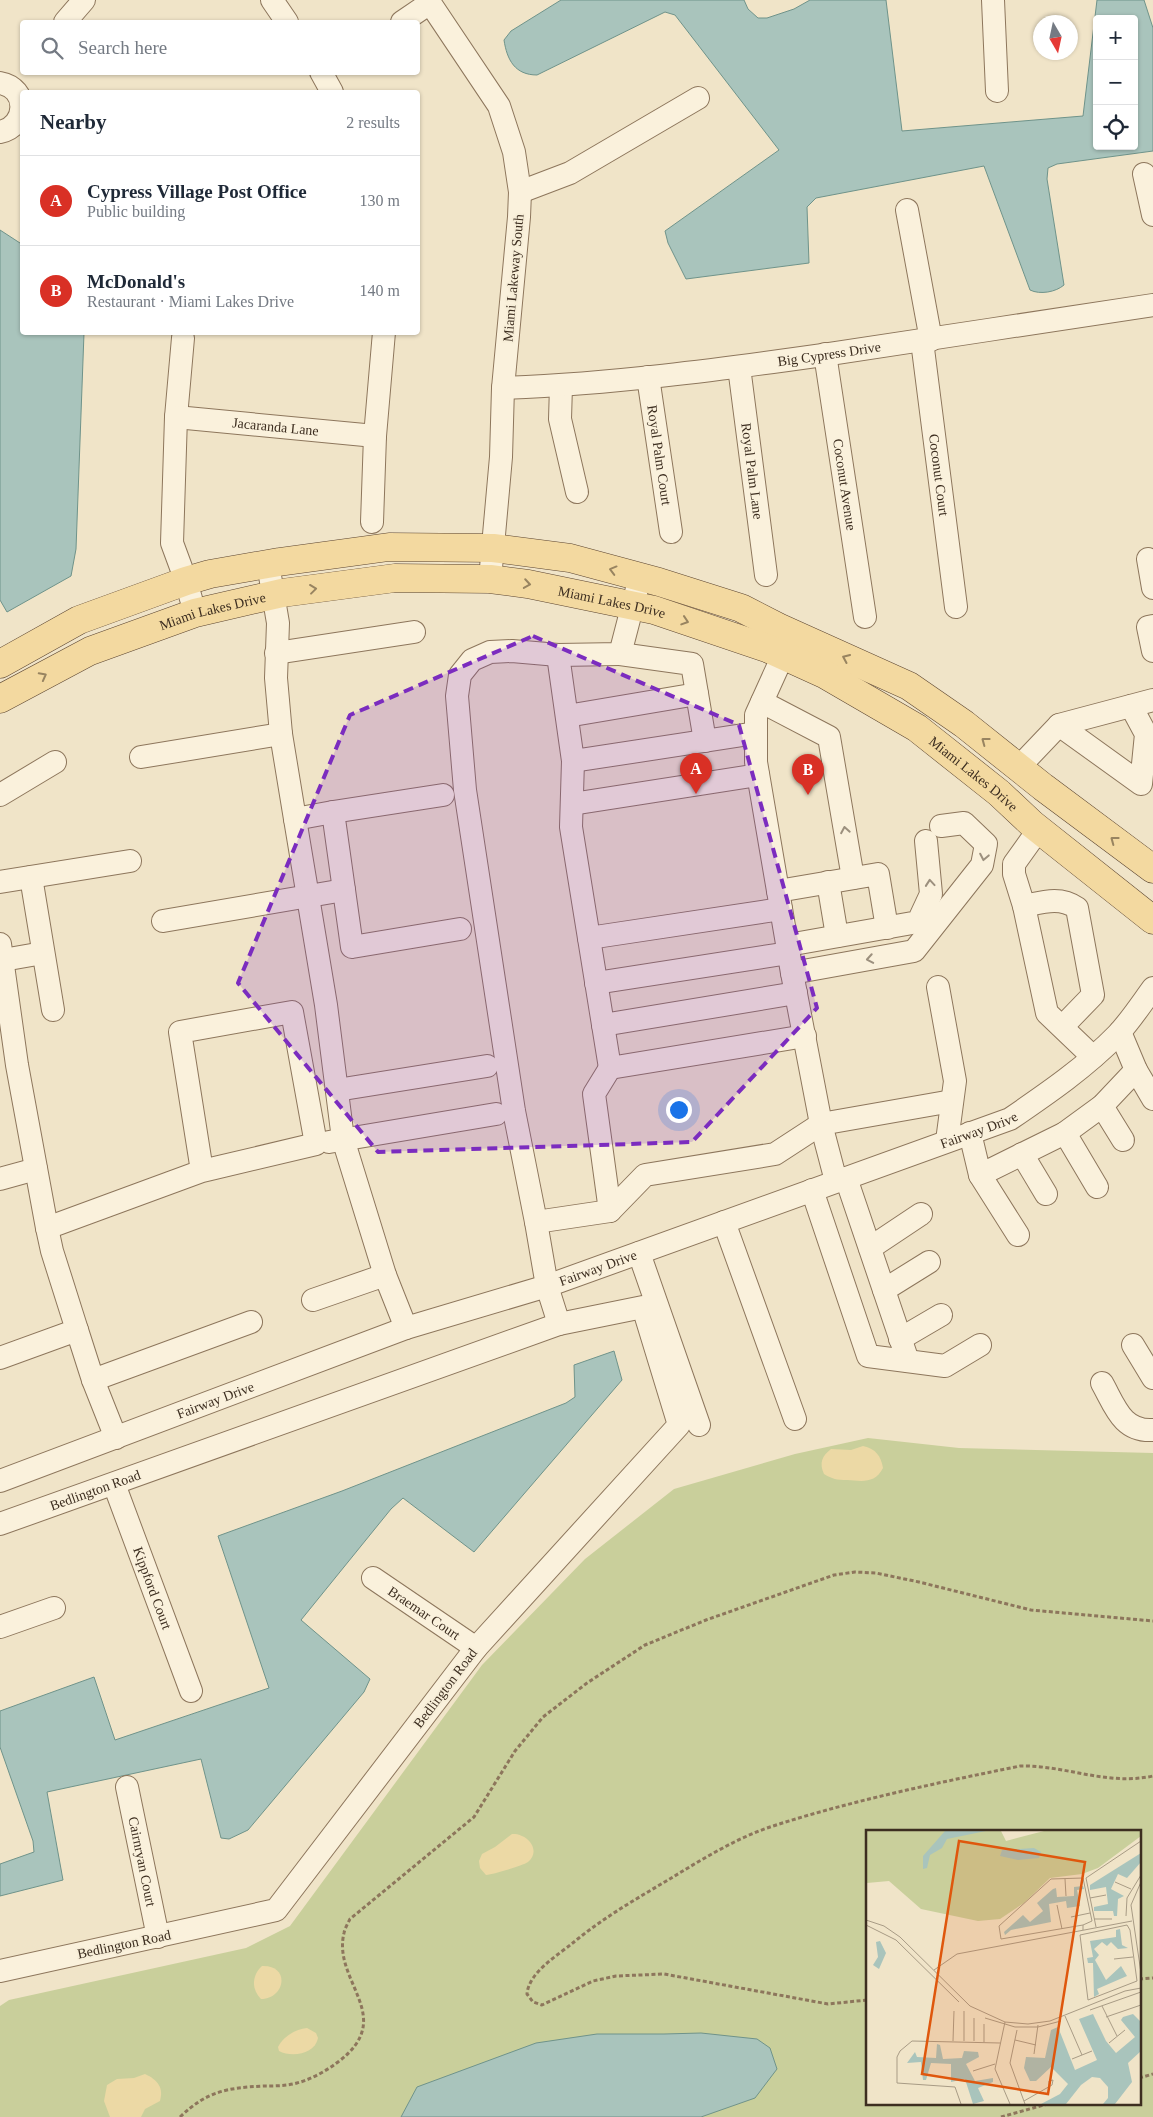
<!DOCTYPE html>
<meta charset="utf-8">
<style>
:root{--surface:#fff;--page:#f2f2f3;--text:#1f2937;--muted:#747a83;--line:#e0e1e3;--accent:#d93025}
body{margin:0;font-family:"Times New Roman",serif;background:var(--page);color:var(--text)}
.controls{position:absolute;right:15px;top:15px;display:grid;overflow:hidden;border-radius:5px;box-shadow:0 1px 4px #0004}
.controls button{width:45px;height:45px;display:grid;place-items:center;padding:0;border:0;border-bottom:1px solid var(--line);background:var(--surface);color:var(--text);font:25px sans-serif}
.compass{position:absolute;left:1033px;top:15px;width:45px;height:45px;border-radius:50%;background:var(--surface);box-shadow:0 1px 4px #0004;rotate:171deg}
.you{position:absolute;left:678px;top:1109px;width:18px;height:18px;margin:-12px;border:4px solid #fff;border-radius:50%;background:#1a73e8;box-shadow:0 0 0 8px #1a73e833}
.badge{display:grid;place-items:center;width:32px;height:32px;border-radius:50%;background:var(--accent);color:#fff;font-size:16px;font-weight:700}
.pin{position:absolute;translate:-50% -41px;filter:drop-shadow(0 1px 2px #0008)}
.pin::after{content:'';position:absolute;top:26px;width:18px;height:15px;background:inherit;clip-path:polygon(0 0,100% 0,50% 100%)}
.list{margin:0;padding:0;list-style:none}
h2{display:flex;justify-content:space-between;align-items:center;height:65px;margin:0;padding:0 20px;font-size:21px}
h2 small{font-size:16px;font-weight:400;color:var(--muted)}
.list li{display:grid;grid-template-columns:32px 1fr auto;gap:15px;align-items:center;box-sizing:border-box;height:90px;padding:0 20px;border-top:1px solid var(--line)}
.list b{display:block;font-size:19px;white-space:nowrap}
.list p{margin:0;font-size:16px;white-space:nowrap;color:var(--muted)}
.list em{font-size:16px;font-style:normal;color:var(--muted)}
.icon{flex:none;width:28px;height:28px;fill:none;stroke:currentColor;stroke-width:2;stroke-linecap:round;stroke-linejoin:round}
.map{position:relative;flex:none;width:1153px;height:2117px;overflow:hidden}
.search{position:absolute;background:var(--surface);box-shadow:0 1px 4px #0004;left:20px;top:20px;width:400px;height:55px;display:flex;align-items:center;gap:12px;box-sizing:border-box;padding:0 18px;border-radius:5px;color:var(--muted);font-size:19px}
.panel{position:absolute;background:var(--surface);box-shadow:0 1px 4px #0004;left:20px;top:90px;width:400px;height:245px;border-radius:5px}
.map>svg:first-child{display:block}
</style>
<div class="map">
<svg width="1153" height="2117" viewBox="0 0 1153 2117">
<rect width="100%" height="100%" fill="#f0e4c8"/>
<!-- green -->
<path fill="#c9cf9b" fill-rule="evenodd" d="M868,1438L959,1448L1153,1453V2117H0V2006L9,2000L246,1948L290,1926L482,1665L585,1559L674,1489L795,1454ZM867,1831H1139V2103H867Z"/>
<!-- sand -->
<g fill="#ecd9a5">
<path d="M863,1446C876,1449 881,1456 883,1468C875,1484 862,1481 847,1480C837,1480 832,1479 824,1474C819,1463 822,1456 831,1449L851,1450Z"/>
<path d="M512,1834C527,1833 542,1850 528,1862C522,1866 494,1874 486,1875L480,1868L479,1861L482,1854L495,1847Z"/>
<path d="M262,1966C291,1965 285,1999 261,1999C251,1989 252,1975 262,1966Z"/>
<path d="M307,2028L316,2033L318,2038C315,2054 292,2058 279,2051L278,2047C283,2037 295,2029 307,2028Z"/>
<path d="M145,2074C158,2080 164,2088 160,2101L145,2109L141,2117H110L104,2101L107,2085L117,2079L134,2078Z"/>
</g>
<!-- water -->
<g fill="#a9c4bc" stroke="#6f938a" fill-rule="evenodd">
<path d="M561,0H744L748,9L758,18H767L794,9L810,0H886L902,131L1083,116L1097,0H1144L1153,28V151L1057,164L1048,168L1047,179L1064,285C1056,292 1040,295 1030,290L984,166L816,198L807,207L809,263L686,279L668,243L665,231L779,150L675,15L665,12L537,75C515,75 507,60 504,40L511,31ZM1097,19H1134V146H1097Z"/>
<path d="M0,230L20,243L22,240V332L84,333L76,549L71,576L7,612L0,600Z"/>
<path d="M614,1351L622,1380L474,1552L403,1498L391,1509L301,1620L370,1679L364,1692L248,1830L229,1839L221,1838L201,1759L47,1792L63,1880L0,1896V1864L34,1852L33,1841L0,1747V1711L94,1677L115,1740L269,1688L218,1536L342,1491L566,1403L575,1397L574,1365Z"/>
<path d="M701,2033L757,2039L770,2048L777,2069L755,2098L701,2117H401L417,2087L536,2043L597,2034H664Z"/>
</g>
<g fill="none" stroke-linecap="round" stroke-linejoin="round">
<defs>
<g id="minor">
<path d="M272,0L287,22"/>
<path d="M428,0L499,106L514,152L520,192L519,217L503,388L501,457L490,579"/>
<path d="M993,0L997,91"/>
<path d="M65,22L84,0"/>
<path d="M402,22L430,3"/>
<path d="M321,72L332,92"/>
<path d="M0,83C29,88 28,126 0,132"/>
<path d="M1144,174L1153,215"/>
<path d="M520,192L570,173L698,98"/>
<path d="M907,210L931,340"/>
<path d="M183,338L176,417L172,543L186,581L195,613"/>
<path id="s1" d="M922,341L956,607"/>
<path id="s2" d="M825,354L865,617"/>
<path id="s3" d="M739,367L766,575"/>
<path id="s4" d="M648,377L671,532"/>
<path d="M561,386L560,419L577,492"/>
<path id="s5" d="M503,388C610,384 717,370 823,355C933,338 1043,322 1153,305"/>
<path id="s6" d="M176,417L375,436"/>
<path d="M372,522L375,436L384,332"/>
<path d="M1148,559L1153,588"/>
<path d="M268,564L278,623L276,678L281,734L295,819L333,812"/>
<path d="M640,577L620,654L558,655L512,651L490,652L472,660L460,675L457,696L465,790L514,1111L536,1222L610,1211L645,1175L775,1154L821,1124L952,1101"/>
<path d="M1153,626L1148,627L1153,651"/>
<path d="M790,640L756,715V762L792,973L821,1124L836,1181"/>
<path d="M276,653L414,632"/>
<path d="M620,654L692,664L705,741"/>
<path d="M558,655L573,761L756,733"/>
<path d="M762,702L829,737L853,878"/>
<path d="M567,716L697,694"/>
<path d="M1059,725L1141,784L1146,734L1131,706"/>
<path d="M141,757L281,734"/>
<path d="M573,761L571,827L610,1068L805,1036"/>
<path d="M1019,767L1059,725L1153,700"/>
<path d="M0,795L55,762"/>
<path d="M443,795L333,812L352,947L460,929"/>
<path d="M572,804L758,775"/>
<path d="M295,819L326,1005L343,1139L385,1275"/>
<path d="M1039,829L1014,864V874L1024,906L1047,1013L1093,1057"/>
<path d="M31,877L53,1010"/>
<path d="M0,882L130,861"/>
<path d="M828,882L837,936"/>
<path d="M778,891L878,874L887,928"/>
<path d="M1024,906C1043,902 1060,896 1077,908L1093,995L1063,1026"/>
<path d="M163,921L344,890"/>
<path d="M589,938L781,909"/>
<path d="M0,944L17,1065L47,1228L52,1251L77,1330L0,1358"/>
<path d="M788,945L918,922L931,894L926,841"/>
<path d="M3,960L43,953"/>
<path d="M792,973L914,951L982,865L986,844L964,823L941,826"/>
<path d="M596,983L789,953"/>
<path d="M938,987L955,1081L947,1141"/>
<path d="M603,1025L796,993"/>
<path d="M1120,1032L1136,1070L1153,1099"/>
<path d="M337,1090L487,1066"/>
<path d="M1102,1106L1123,1140"/>
<path d="M970,1133L980,1175L1065,1133L1102,1106L1136,1070"/>
<path d="M1065,1133L1097,1187"/>
<path d="M329,1142L496,1114"/>
<path d="M1022,1154L1046,1194"/>
<path d="M980,1175L1018,1235"/>
<path d="M846,1178L908,1361"/>
<path d="M0,1179L36,1169"/>
<path d="M812,1190L868,1356L945,1366L980,1345"/>
<path d="M610,1211L594,1094L610,1068"/>
<path d="M536,1222L547,1286L559,1324"/>
<path d="M724,1222L795,1419"/>
<path d="M47,1228L202,1171L316,1144L292,1012L180,1032L202,1171"/>
<path d="M870,1248L921,1214"/>
<path d="M639,1253L699,1425"/>
<path d="M884,1290L929,1262"/>
<path d="M313,1300L385,1275L406,1328"/>
<path d="M77,1330L93,1380L116,1438"/>
<path d="M900,1339L941,1315"/>
<path d="M1133,1345L1153,1378"/>
<path d="M93,1380L251,1322"/>
<path d="M1102,1383C1115,1406 1122,1432 1153,1430"/>
<path id="s7" d="M0,1481L406,1328L547,1286L1010,1119C1048,1093 1086,1067 1118,1034C1131,1020 1142,1003 1153,988"/>
<path id="s8" d="M114,1484L191,1691"/>
<path id="s9" d="M0,1524L559,1324L643,1307L679,1425L476,1648L276,1910L0,1971"/>
<path id="s10" d="M373,1578L476,1648"/>
<path d="M0,1627L54,1608"/>
<path id="s11" d="M127,1787L158,1937"/>
</g>
<g id="major">
<path d="M0,664L79,620L186,581L210,574L279,562L389,547L493,548L570,558L659,582L741,608L778,627L909,686L964,724L1043,787L1153,869"/>
<path id="s12" d="M0,699L90,651L195,613L282,593L395,578L490,579L528,584L654,610L769,649L824,674L917,728L999,793L1032,824L1153,920"/>
</g>
</defs>
<!-- minor casing -->
<use href="#minor" stroke="#8d765c" stroke-width="24"/>
<!-- major casing -->
<use href="#major" stroke="#5b4430" stroke-width="29"/>
<!-- path -->
<g stroke="#8d765c" stroke-width="3" stroke-dasharray="4 2.5" stroke-linecap="butt">
<path d="M1139,1979L1153,1978"/>
<path d="M867,2000L828,2004L664,1974L616,1976L593,1981L542,2005L533,2002L527,1994C529,1972 557,1956 574,1942C603,1918 636,1899 668,1880C701,1860 736,1838 773,1826C854,1800 937,1783 1020,1766C1066,1765 1106,1786 1153,1776"/>
<path d="M1139,2078L1153,2074"/>
<path d="M180,2117C207,2091 227,2088 263,2086C274,2086 286,2086 297,2083C312,2079 326,2071 338,2062C398,2017 332,1982 344,1933C345,1928 348,1923 350,1919L474,1817L515,1751L543,1717L587,1683L645,1645L706,1620L834,1575L855,1572L876,1573L919,1582L1031,1610L1153,1621"/>
<path d="M1001,2117L1051,2103"/>
</g>
<!-- minor -->
<use href="#minor" stroke="#faf1dc" stroke-width="22"/>
<!-- major -->
<use href="#major" stroke="#f3d9a0" stroke-width="28"/>
</g>
<!-- one-way arrows -->
<defs><path id="oneway-chevron" d="M-2-3.5L2.5 0L-2 3.5" fill="none" stroke-width="1.6" stroke-linecap="round" stroke-linejoin="round" transform="scale(1.25)"/></defs>
<g stroke="#988460">
<use href="#oneway-chevron" transform="translate(613 570) rotate(-165)"/>
<use href="#oneway-chevron" transform="translate(527 584) rotate(9)"/>
<use href="#oneway-chevron" transform="translate(313 589) rotate(-7)"/>
<use href="#oneway-chevron" transform="translate(685 621) rotate(18)"/>
<use href="#oneway-chevron" transform="translate(846 658) rotate(-156)"/>
<use href="#oneway-chevron" transform="translate(43 676) rotate(-28)"/>
<use href="#oneway-chevron" transform="translate(985 741) rotate(-143)"/>
<use href="#oneway-chevron" transform="translate(1114 840) rotate(-143)"/>
</g>
<g stroke="#9c907e">
<use href="#oneway-chevron" transform="translate(845 830) rotate(-100)"/>
<use href="#oneway-chevron" transform="translate(984 857) rotate(101)"/>
<use href="#oneway-chevron" transform="translate(930 883) rotate(-95)"/>
<use href="#oneway-chevron" transform="translate(870 959) rotate(170)"/>
</g>
<!-- marked area -->
<path fill="#7b2cbf" fill-opacity="0.2" stroke="#7b2cbf" stroke-width="4" stroke-dasharray="10 6" stroke-linejoin="round" d="M533,636L739,725L817,1008L692,1142L378,1152L238,983L350,715Z"/>
<g text-anchor="middle" stroke-width="4" stroke-linejoin="round" paint-order="stroke">
<!-- street labels -->
<g font-size="14" fill="#3d2e20" stroke="#f7eed8">
<text transform="translate(513 278) rotate(-85)" y="5">Miami Lakeway South</text>
<text dy="5" stroke="none"><textPath href="#s5" startOffset="328">Big Cypress Drive</textPath></text>
<text dy="5" stroke="none"><textPath href="#s6" startOffset="100">Jacaranda Lane</textPath></text>
<text dy="5" stroke="none"><textPath href="#s4" startOffset="79">Royal Palm Court</textPath></text>
<text dy="5" stroke="none"><textPath href="#s3" startOffset="105">Royal Palm Lane</textPath></text>
<text dy="5" stroke="none"><textPath href="#s1" startOffset="135">Coconut Court</textPath></text>
<text dy="5" stroke="none"><textPath href="#s2" startOffset="132">Coconut Avenue</textPath></text>
<text dy="5" stroke="none"><textPath href="#s12" startOffset="636">Miami Lakes Drive</textPath></text>
<text dy="5" stroke="none"><textPath href="#s12" startOffset="231">Miami Lakes Drive</textPath></text>
<text dy="5" stroke="none"><textPath href="#s12" startOffset="1041">Miami Lakes Drive</textPath></text>
<text dy="5" stroke="none"><textPath href="#s7" startOffset="1040">Fairway Drive</textPath></text>
<text dy="5" stroke="none"><textPath href="#s7" startOffset="635">Fairway Drive</textPath></text>
<text dy="5" stroke="none"><textPath href="#s7" startOffset="230">Fairway Drive</textPath></text>
<text dy="5" stroke="none"><textPath href="#s9" startOffset="101">Bedlington Road</textPath></text>
<text dy="5" stroke="none"><textPath href="#s8" startOffset="111">Kippford Court</textPath></text>
<text dy="5" stroke="none"><textPath href="#s10" startOffset="62">Braemar Court</textPath></text>
<text transform="translate(445 1688) rotate(-53)" y="5">Bedlington Road</text>
<text dy="5" stroke="none"><textPath href="#s11" startOffset="76">Cairnryan Court</textPath></text>
<text transform="translate(124 1944) rotate(-12)" y="5">Bedlington Road</text>
</g>
</g>
<!-- overview -->
<g transform="translate(866 1830)">
<rect width="275" height="275" fill="#f0e4c8"/>
<path d="M0,1H135L140,11L178,1H275V6L232,38L216,44L184,48L158,73L134,89L112,91L55,79L23,51L1,53L0,69Z" fill="#c9cf9b"/>
<path d="M79,1H120L81,9L76,18L64,25L61,38L57,39V26ZM168,18L175,22L173,28L152,30L134,26L136,20ZM275,23V32L261,48L252,44L245,59L258,66L252,69L251,86H248L247,81H228V77L242,74L240,57L224,60V55ZM217,56L218,59L211,60L214,76L201,78L200,71L183,74L185,92L145,100L139,105L138,102L157,85L164,92L177,81L171,73L187,59L190,58L191,67L208,66V57ZM254,99L256,115L262,118L252,119L245,112L241,116L236,112L228,119L233,125L229,130L240,150L255,136L261,146L231,159L233,164L228,167L227,133H222L221,128L227,127L224,111L250,107V100ZM14,111L20,123L13,139L7,135L12,127L10,112ZM227,184L240,211L250,223L269,207L255,190L257,187L267,184L275,192V221L262,233L266,252L249,274H237L242,268V257L234,248L226,247L215,255L200,274H175L194,264L202,254L185,237L170,251H164L158,238L160,227L179,228L185,200L192,197L209,240L231,230L213,189ZM71,214L74,215L77,229L96,228L98,221L112,222L113,227L100,234L109,251L127,248V252L112,258L118,271L107,274L99,249L85,252V234L65,233L60,250H57L55,232L41,233L49,222L51,227L70,228Z" fill="#a9c4bc"/>
<path fill="none" stroke="#a89b85" stroke-width="1" d="M199,49L200,66M249,52L265,59M275,52L265,75L275,143M224,68L240,65M191,75L196,99M260,86L261,68L275,45M205,87L224,83M228,89H246M0,90L18,96L34,107L104,176L139,192L162,194L184,191L259,161L275,158M0,95L30,110L93,172M217,95L226,91L217,48L185,49L133,96L135,109L217,95V100M261,95L264,100L271,151L222,170L214,105ZM230,97L220,48L275,11M248,129L267,127M68,140L91,124L266,91M236,176L251,206M224,180L275,162M199,186L216,225M240,187L275,175M119,188L149,197H172L195,191M139,192L129,239L144,274M151,200L144,233L159,274M149,210L170,215M87,211L88,181M98,211V181M108,211V188M118,212V194M243,213L259,200M168,224L172,195M206,229L226,221M107,241L129,234M158,271L186,255L187,250L183,251V255M95,274L89,257L31,253V227L34,221L46,211L134,213"/>
<path fill="#df570d" fill-opacity="0.15" stroke="#df570d" stroke-width="2.5" d="M93,11L219,32L182,264L56,244Z"/>
<rect width="275" height="275" fill="none" stroke="#3d2e20" stroke-width="2.5"/>
</g>
</svg>
<div class="controls">
<button>+</button>
<button>−</button>
<button><svg class="icon" aria-label="locate" viewBox="0 0 24 24"><circle cx="12" cy="12" r="6"/><path d="M12 2v4M12 18v4M2 12h4M18 12h4"/></svg></button>
</div>
<svg class="compass" viewBox="-18 -18 36 36"><path d="M0-13l5 13h-10z" fill="#e53935"/><path d="M0 13l5-13h-10z" fill="#747a83"/></svg>
<div class="you"></div>
<div class="pin badge" style="left:696px;top:794px">A</div>
<div class="pin badge" style="left:808px;top:795px">B</div>
<div class="search"><svg class="icon" aria-label="search" viewBox="0 0 24 24"><circle cx="10" cy="10" r="6"/><path d="M15 15l6 6"/></svg>Search here</div>
<section class="panel">
<h2>Nearby<small>2 results</small></h2>
<ul class="list">
<li><span class="badge">A</span><div><b>Cypress Village Post Office</b><p>Public building</p></div><em>130 m</em></li>
<li><span class="badge">B</span><div><b>McDonald's</b><p>Restaurant · Miami Lakes Drive</p></div><em>140 m</em></li>
</ul>
</section>
</div>
